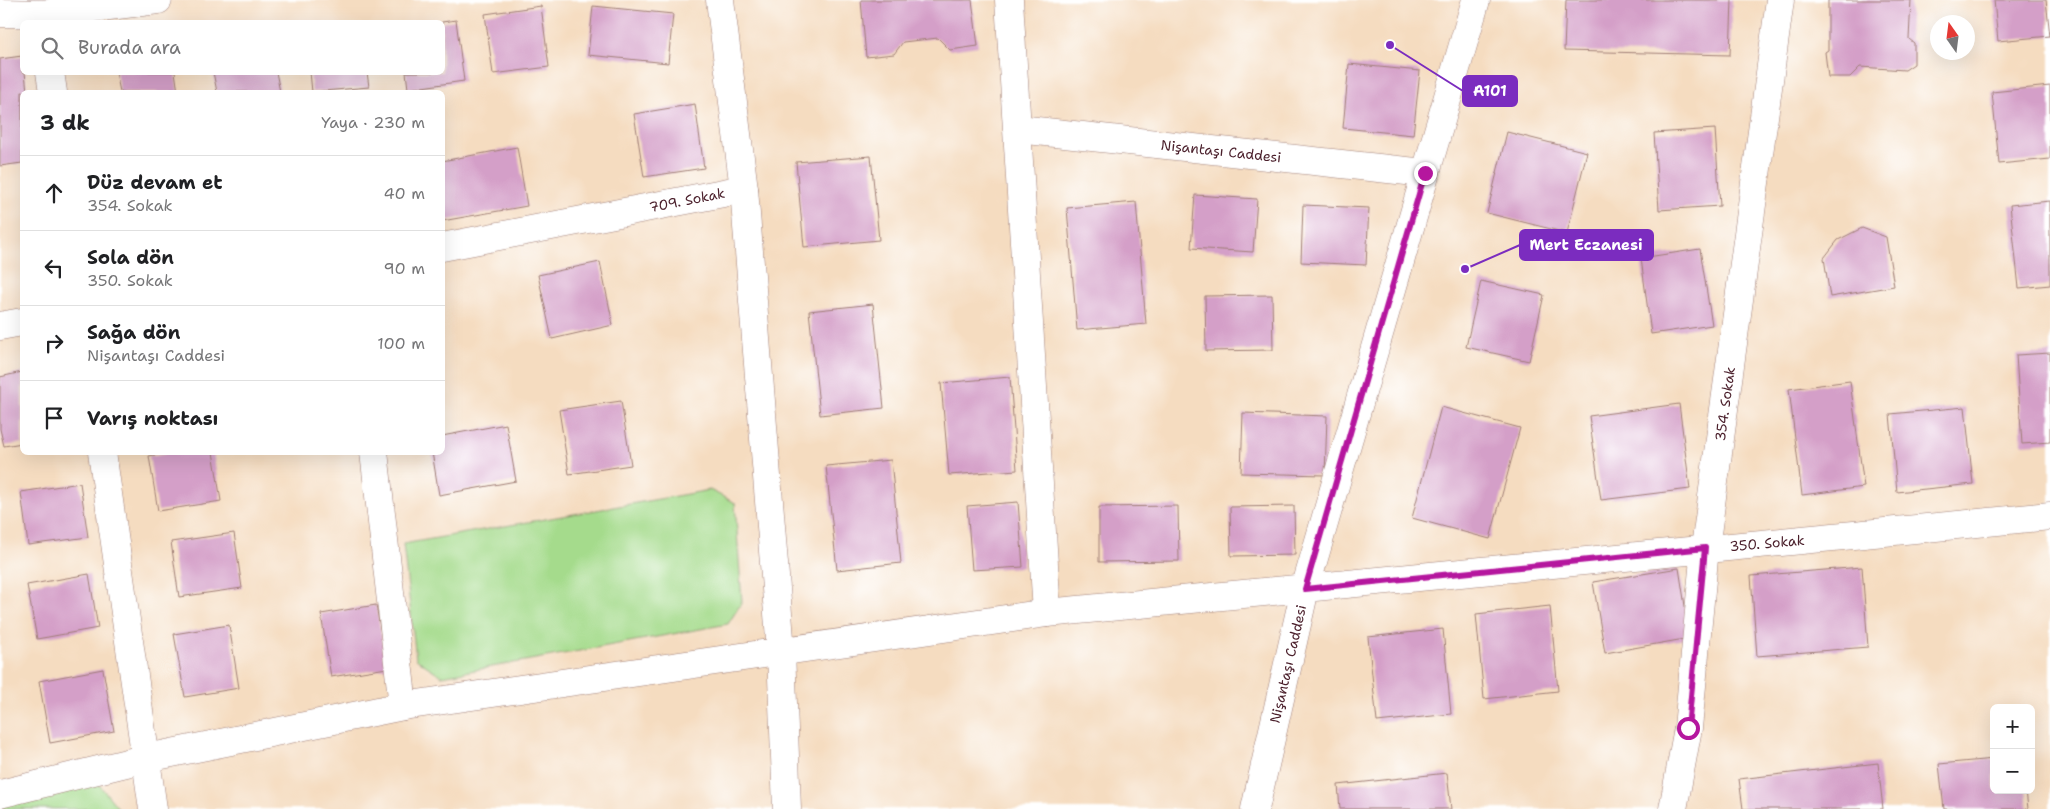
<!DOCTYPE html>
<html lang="tr">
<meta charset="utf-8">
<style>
:root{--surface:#fff;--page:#f2f2f2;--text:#202124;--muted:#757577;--line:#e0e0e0}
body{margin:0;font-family:"Shantell Sans",sans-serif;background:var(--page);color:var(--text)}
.controls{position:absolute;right:15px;bottom:15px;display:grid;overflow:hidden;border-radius:8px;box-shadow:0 5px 20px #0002}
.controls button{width:45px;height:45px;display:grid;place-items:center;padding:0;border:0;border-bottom:1px solid var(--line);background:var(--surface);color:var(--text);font:25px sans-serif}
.compass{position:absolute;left:1930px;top:15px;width:45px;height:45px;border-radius:50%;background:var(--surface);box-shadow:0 5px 20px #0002;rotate:346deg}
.stop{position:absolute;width:15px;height:15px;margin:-11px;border:4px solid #b5179e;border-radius:50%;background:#fff}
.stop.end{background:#b5179e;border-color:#fff;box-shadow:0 1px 5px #0008}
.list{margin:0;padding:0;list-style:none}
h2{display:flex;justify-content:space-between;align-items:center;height:65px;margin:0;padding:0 20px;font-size:21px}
h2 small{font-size:16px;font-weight:400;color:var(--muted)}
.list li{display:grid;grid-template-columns:32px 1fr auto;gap:15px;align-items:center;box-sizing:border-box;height:75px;padding:0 20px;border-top:1px solid var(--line)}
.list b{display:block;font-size:19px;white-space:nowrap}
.list p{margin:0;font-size:16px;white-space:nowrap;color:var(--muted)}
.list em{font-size:16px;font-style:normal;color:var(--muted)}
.icon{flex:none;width:28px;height:28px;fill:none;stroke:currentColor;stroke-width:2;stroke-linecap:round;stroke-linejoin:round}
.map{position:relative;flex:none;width:2050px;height:809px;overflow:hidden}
.search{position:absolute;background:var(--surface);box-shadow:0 5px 20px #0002;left:20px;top:20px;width:425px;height:55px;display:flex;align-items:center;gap:12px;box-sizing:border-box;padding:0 18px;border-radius:8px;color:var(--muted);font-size:19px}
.panel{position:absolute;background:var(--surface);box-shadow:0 5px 20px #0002;left:20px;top:90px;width:425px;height:365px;border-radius:8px}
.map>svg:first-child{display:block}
</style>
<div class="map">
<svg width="2050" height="809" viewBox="0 0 2050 809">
<rect width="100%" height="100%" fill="#fff"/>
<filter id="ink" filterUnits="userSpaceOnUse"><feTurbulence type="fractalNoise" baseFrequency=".02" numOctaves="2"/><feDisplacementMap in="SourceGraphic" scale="10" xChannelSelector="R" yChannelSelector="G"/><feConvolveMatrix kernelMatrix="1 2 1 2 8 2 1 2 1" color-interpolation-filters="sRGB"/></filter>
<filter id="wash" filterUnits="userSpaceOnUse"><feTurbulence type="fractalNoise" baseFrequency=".0096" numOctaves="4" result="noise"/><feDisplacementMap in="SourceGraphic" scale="20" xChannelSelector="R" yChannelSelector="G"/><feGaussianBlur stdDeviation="1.12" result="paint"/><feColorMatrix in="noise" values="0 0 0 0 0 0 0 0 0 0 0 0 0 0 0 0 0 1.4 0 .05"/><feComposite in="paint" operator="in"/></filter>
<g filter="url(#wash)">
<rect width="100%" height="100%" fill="#f5dcc0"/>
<!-- green -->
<g fill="#a5db8c" stroke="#787d5c">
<path d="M710,490L735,503L742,602L728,624L442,676L416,659L403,544Z"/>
<path d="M96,781L119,809H0V805Z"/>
</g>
<g id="blocks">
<!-- building -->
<g fill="#d49fc8">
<path d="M861,0H972L978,46L950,50L938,38L903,42L894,54L866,57Z"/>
<path d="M1566,0H1732L1730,55L1564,51Z"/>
<path d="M1828,0H1911L1909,39L1914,43V64L1905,70L1860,67L1850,77H1828L1825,52L1828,50Z"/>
<path d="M1994,0H2046L2050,36L1998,41Z"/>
<path d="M541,6L549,67L493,74L485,14Z"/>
<path d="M593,6L673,14L668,63L588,55Z"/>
<path d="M456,20L464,81L408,89L406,72H442V22Z"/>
<path d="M22,56V72H25L27,92H22V163L0,166V59Z"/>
<path d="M1349,64L1420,71L1413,135L1343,128Z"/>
<path d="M116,72H175L178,92H120Z"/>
<path d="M213,72H276L280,92H217Z"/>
<path d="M310,72H367L369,87L312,92Z"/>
<path d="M2050,86V159L1999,164L1992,92Z"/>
<path d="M695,104L704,168L644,177L634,114Z"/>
<path d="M1715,129L1720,206L1659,210L1654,133Z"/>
<path d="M1507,132L1587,152L1567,233L1487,213Z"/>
<path d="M517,147L527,206L442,221V161Z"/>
<path d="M871,156L879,240L804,247L796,162Z"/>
<path d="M1195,195L1257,199L1253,252L1191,248Z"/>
<path d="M2050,201V285L2019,288L2010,205Z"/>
<path d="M1136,202L1146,324L1077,330L1067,208Z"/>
<path d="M1303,205L1369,208L1366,265L1301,262Z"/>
<path d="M1862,228L1886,237L1894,286L1830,297L1824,258L1838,240Z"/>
<path d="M1700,249L1712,325L1651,334L1641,258Z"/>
<path d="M600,262L613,325L552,339L538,275Z"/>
<path d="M1481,281L1544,295L1529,361L1466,347Z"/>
<path d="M1272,295L1273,350L1206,351L1205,296Z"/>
<path d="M873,304L884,408L820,415L809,311Z"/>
<path d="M2050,353V442L2022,444L2016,355Z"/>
<path d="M22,372V443L4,446L0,429V377Z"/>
<path d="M1010,377L1017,470L949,475L941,383Z"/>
<path d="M1850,381L1864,487L1802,495L1789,389Z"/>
<path d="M621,401L631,465L569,474L559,410Z"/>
<path d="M1679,404L1690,489L1601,500L1589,416Z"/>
<path d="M1441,407L1520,428L1490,539L1412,518Z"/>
<path d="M1965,407L1973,484L1897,492L1890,414Z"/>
<path d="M1243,413L1327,416L1325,475L1241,473Z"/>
<path d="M506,424L516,481L439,495L432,452H442V436Z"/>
<path d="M172,452H213L221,501L158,511L149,456Z"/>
<path d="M891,460L901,563L837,570L826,466Z"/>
<path d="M80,483L88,537L28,545L21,492Z"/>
<path d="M1018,502L1023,567L972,570L967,506Z"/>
<path d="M1178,506L1179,561L1099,562V507Z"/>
<path d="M1294,506L1295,555L1231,556L1230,507Z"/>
<path d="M234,533L242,588L179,597L171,542Z"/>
<path d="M1862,567L1868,647L1757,656L1751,576Z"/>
<path d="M1679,568L1690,638L1605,653L1593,582Z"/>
<path d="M89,574L98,628L37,639L27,585Z"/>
<path d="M376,605L387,668L331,677L321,614Z"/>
<path d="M1550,606L1558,691L1484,699L1476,614Z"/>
<path d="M229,625L239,688L185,697L174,634Z"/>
<path d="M1443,629L1451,714L1377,722L1368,637Z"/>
<path d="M103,669L114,731L50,743L39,681Z"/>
<path d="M1994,759V790H2026L2028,809H1944L1939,764Z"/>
<path d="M1878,763L1883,809H1743L1739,779Z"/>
<path d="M1447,773L1451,809H1340L1338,785Z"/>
</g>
</g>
</g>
<g filter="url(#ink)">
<use href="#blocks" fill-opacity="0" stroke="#a07e76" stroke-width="1"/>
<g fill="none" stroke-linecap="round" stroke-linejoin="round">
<defs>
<g id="minor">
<path d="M1009,0L1047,613"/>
<path d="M50,72L53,92"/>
<path d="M1018,129L1425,173"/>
<path d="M744,189L781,651L787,809"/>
<path d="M442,247L744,189L720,0"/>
<path d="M0,326L22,322"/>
<path d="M102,452L153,809"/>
<path d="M374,452L403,706"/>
<path d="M0,794L147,758L403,706L1047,613L2050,516"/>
<path d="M1255,809L1305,589L1476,0"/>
<path d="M1673,809L1688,728L1705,548L1780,0"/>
</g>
<path id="major" d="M0,13L43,14L158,0"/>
</defs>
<!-- minor casing -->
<use href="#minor" stroke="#a07e76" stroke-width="29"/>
<!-- major casing -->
<use href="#major" stroke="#a07e76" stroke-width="29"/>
<!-- minor -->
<use href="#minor" stroke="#fff" stroke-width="28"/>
<!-- major -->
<use href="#major" stroke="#fff" stroke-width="28"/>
</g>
</g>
<g fill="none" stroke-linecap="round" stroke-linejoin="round" filter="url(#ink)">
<!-- route -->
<path stroke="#b5179e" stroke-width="6" d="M1425,173L1305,589L1705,548L1688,728"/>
</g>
<g text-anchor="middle" stroke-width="4" stroke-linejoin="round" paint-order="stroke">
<!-- street labels -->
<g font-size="14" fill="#4a1f2b" stroke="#fff">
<text transform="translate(1221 151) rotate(6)" y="5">Nişantaşı Caddesi</text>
<text transform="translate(687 200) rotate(-11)" y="5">709. Sokak</text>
<text transform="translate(1725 404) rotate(-82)" y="5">354. Sokak</text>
<text transform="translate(1767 543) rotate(-5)" y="5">350. Sokak</text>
<text transform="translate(1288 664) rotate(-77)" y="5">Nişantaşı Caddesi</text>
</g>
</g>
<!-- callouts -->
<path fill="none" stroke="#7b2cbf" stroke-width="2" d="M1390 45L1463 91M1465 269L1520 245"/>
<g fill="#7b2cbf" stroke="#fff" stroke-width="2">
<circle cx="1390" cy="45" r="5"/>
<circle cx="1465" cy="269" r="5"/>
</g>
<g fill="#7b2cbf" stroke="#7b2cbf" stroke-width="2">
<rect x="1463" y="76" width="54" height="30" rx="5"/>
<rect x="1520" y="230" width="133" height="30" rx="5"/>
</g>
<g font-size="15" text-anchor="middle" font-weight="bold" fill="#fff">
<text x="1490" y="96">A101</text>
<text x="1586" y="250">Mert Eczanesi</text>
</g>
</svg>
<div class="controls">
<button>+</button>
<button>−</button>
</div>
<svg class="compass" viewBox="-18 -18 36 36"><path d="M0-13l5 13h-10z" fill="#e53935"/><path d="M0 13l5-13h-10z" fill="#757577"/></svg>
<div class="stop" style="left:1688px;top:728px"></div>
<div class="stop end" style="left:1425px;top:173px"></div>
<div class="search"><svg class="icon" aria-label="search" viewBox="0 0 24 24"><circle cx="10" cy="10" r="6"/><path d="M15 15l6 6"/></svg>Burada ara</div>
<section class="panel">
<h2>3 dk<small>Yaya · 230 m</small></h2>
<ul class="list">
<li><svg class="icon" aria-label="ahead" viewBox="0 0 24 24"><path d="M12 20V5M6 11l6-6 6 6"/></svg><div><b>Düz devam et</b><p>354. Sokak</p></div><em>40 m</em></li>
<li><svg class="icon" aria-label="left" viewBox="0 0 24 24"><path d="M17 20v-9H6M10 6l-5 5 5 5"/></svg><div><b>Sola dön</b><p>350. Sokak</p></div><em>90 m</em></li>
<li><svg class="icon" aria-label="right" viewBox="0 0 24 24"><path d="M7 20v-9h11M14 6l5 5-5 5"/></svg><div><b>Sağa dön</b><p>Nişantaşı Caddesi</p></div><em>100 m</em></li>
<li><svg class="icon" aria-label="arrive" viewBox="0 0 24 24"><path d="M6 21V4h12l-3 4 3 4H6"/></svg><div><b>Varış noktası</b></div></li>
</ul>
</section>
</div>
